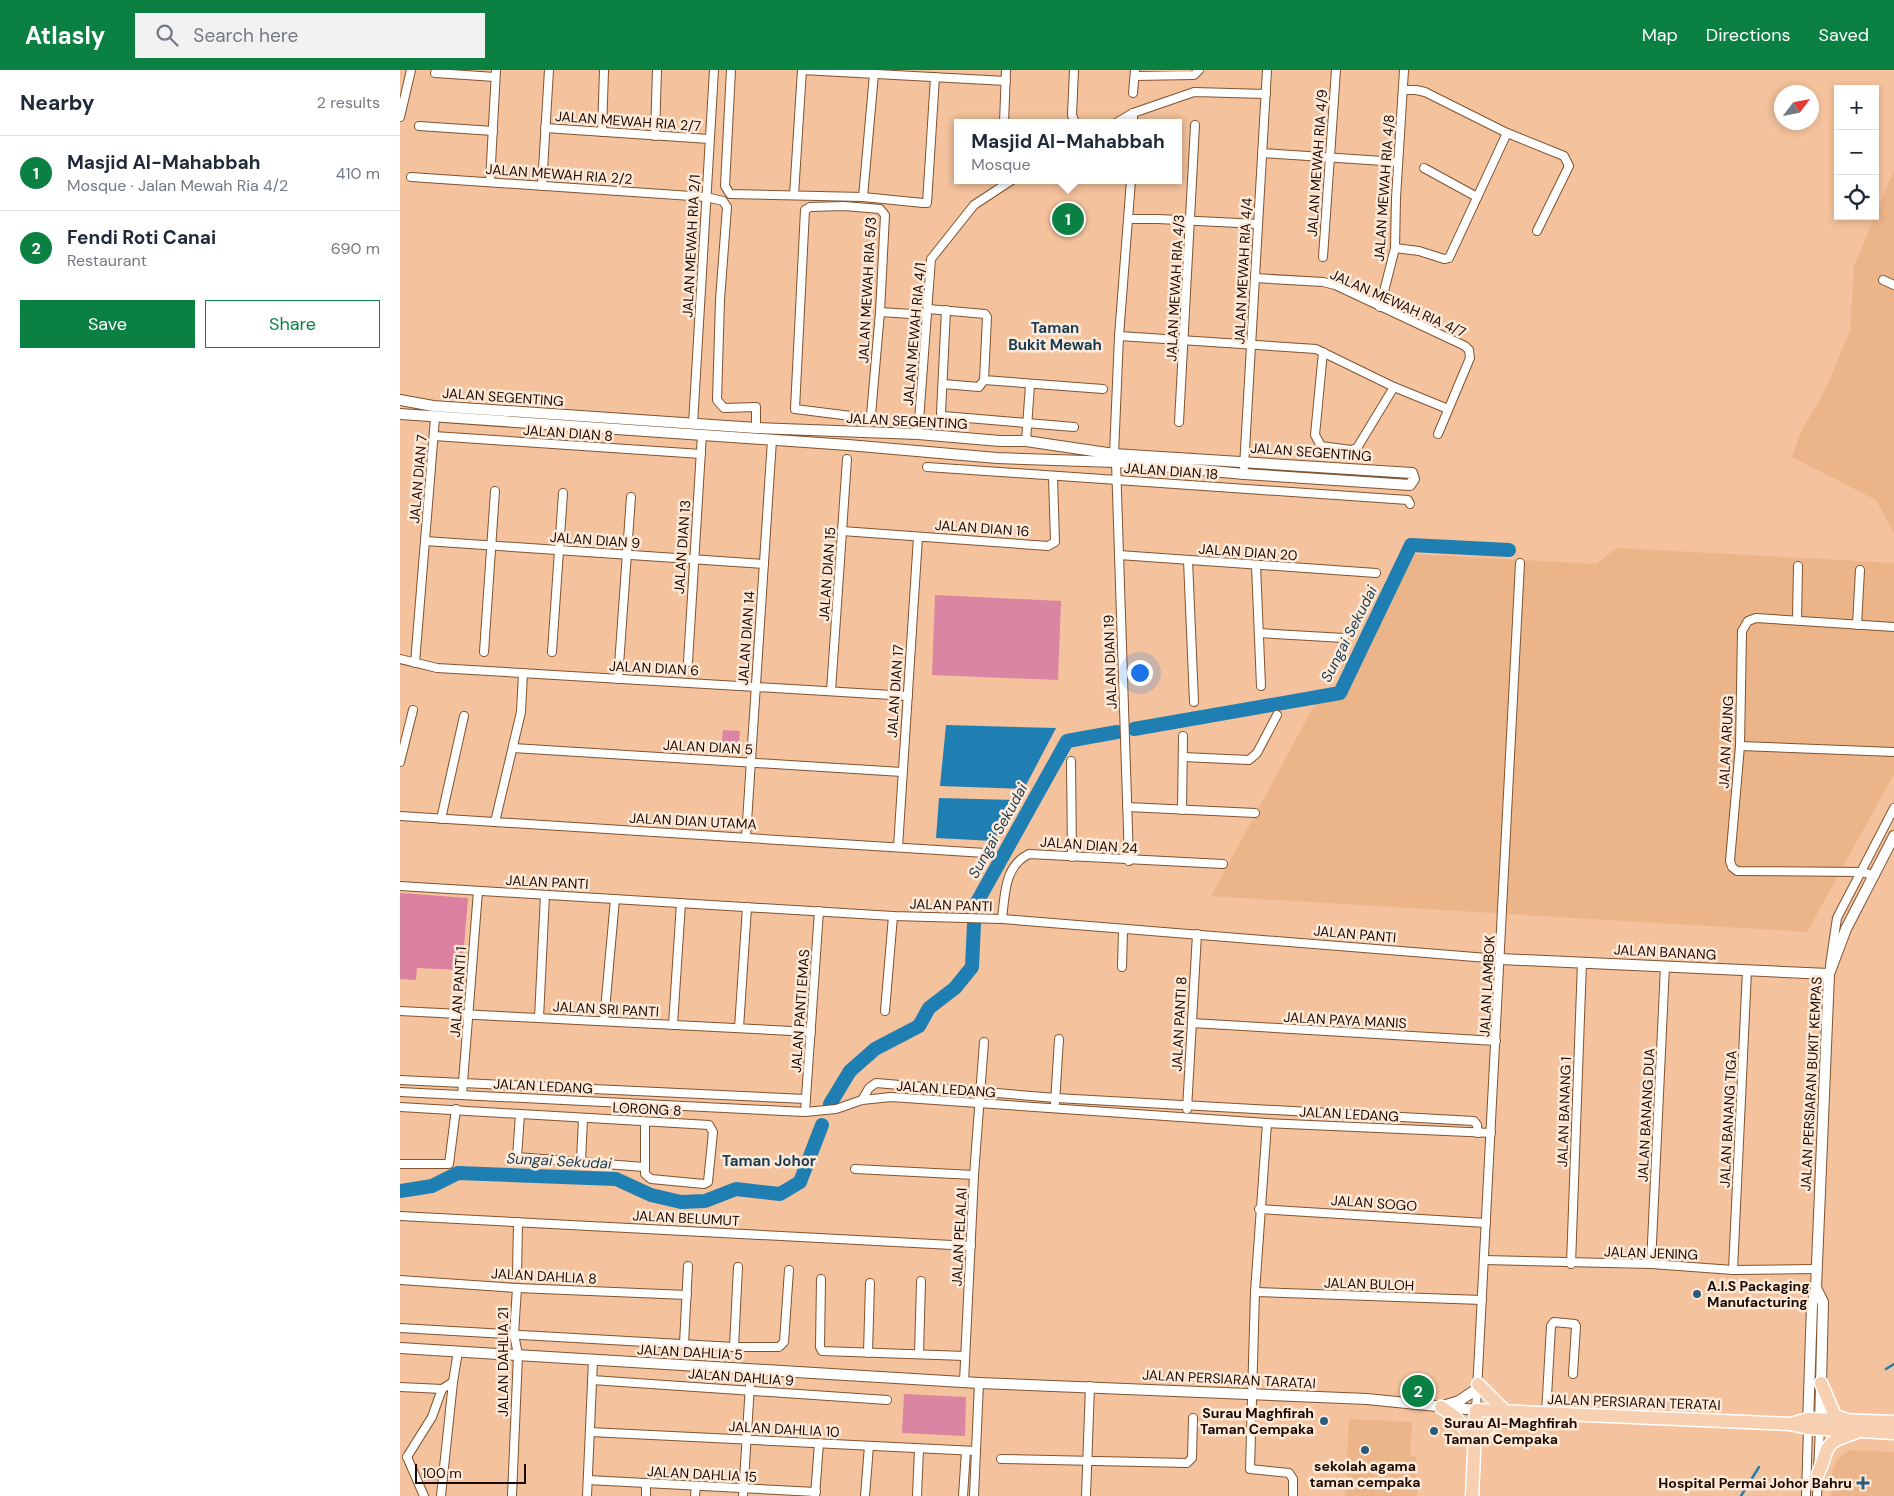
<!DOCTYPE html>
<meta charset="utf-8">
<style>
:root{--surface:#fff;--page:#f2f2f3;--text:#1f2937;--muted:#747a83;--line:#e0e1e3;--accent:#0b8043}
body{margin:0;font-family:"DM Sans",sans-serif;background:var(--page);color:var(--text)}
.controls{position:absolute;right:15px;top:15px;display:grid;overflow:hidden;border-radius:0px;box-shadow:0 2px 8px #0003}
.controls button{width:45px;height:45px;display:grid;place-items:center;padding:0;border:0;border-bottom:1px solid var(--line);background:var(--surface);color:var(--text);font:25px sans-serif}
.compass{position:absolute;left:1374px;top:15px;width:45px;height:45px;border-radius:50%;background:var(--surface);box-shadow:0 2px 8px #0003;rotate:58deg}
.scale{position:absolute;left:15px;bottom:12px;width:111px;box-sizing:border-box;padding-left:5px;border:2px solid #1b0a01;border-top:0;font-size:14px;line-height:18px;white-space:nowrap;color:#1b0a01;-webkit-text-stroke:4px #ffeada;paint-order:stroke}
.you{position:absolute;left:739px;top:602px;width:18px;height:18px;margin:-12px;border:4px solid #fff;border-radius:50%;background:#1a73e8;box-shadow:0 0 0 8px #1a73e833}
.badge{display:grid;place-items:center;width:32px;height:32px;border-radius:50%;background:var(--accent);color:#fff;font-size:16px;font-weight:700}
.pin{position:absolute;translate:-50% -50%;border:2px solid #fff;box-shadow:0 1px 5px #0006}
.popup{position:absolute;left:554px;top:49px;width:228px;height:65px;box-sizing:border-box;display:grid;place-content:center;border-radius:0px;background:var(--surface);filter:drop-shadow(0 1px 4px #0005);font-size:16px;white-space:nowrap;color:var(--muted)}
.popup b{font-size:19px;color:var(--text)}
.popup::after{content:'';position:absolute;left:50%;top:100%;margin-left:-10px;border:10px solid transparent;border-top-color:var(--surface)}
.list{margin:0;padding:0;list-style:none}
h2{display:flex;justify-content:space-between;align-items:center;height:65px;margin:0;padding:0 20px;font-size:21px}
h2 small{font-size:16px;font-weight:400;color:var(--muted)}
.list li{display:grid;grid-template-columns:32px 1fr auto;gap:15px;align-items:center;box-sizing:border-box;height:75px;padding:0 20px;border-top:1px solid var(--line)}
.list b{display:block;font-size:19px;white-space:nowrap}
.list p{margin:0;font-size:16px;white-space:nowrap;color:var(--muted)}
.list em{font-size:16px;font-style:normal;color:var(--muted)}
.actions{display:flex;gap:10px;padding:15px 20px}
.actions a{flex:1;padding:11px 0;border:1px solid var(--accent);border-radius:0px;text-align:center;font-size:18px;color:var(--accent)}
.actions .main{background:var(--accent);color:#fff}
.icon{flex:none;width:28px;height:28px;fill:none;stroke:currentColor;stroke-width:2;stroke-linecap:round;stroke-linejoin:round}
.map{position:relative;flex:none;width:1494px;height:1426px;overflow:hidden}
header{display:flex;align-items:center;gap:30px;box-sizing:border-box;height:70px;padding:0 25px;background:var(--accent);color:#fff}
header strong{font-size:24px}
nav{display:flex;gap:28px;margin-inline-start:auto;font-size:18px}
.search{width:350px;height:45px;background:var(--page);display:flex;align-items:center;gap:12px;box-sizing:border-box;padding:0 18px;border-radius:0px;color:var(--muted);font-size:19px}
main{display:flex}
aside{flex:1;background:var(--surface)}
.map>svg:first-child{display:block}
</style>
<header>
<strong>Atlasly</strong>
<div class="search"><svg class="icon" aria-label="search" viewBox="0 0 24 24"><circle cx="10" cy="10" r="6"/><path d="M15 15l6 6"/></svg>Search here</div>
<nav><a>Map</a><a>Directions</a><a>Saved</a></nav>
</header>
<main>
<aside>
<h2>Nearby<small>2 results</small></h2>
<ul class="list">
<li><span class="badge">1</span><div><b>Masjid Al-Mahabbah</b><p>Mosque · Jalan Mewah Ria 4/2</p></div><em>410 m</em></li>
<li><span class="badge">2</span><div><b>Fendi Roti Canai</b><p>Restaurant</p></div><em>690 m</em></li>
</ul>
<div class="actions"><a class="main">Save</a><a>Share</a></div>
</aside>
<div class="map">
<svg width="1494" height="1426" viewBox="0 0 1494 1426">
<rect width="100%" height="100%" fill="#f4c29c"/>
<!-- built -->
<g fill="#ecb489">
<path d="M1494,100V463L1476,430L1392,387L1401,362L1426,318L1450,261L1454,196Z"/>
<path d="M1217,478L1494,493V704L1407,862L811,826L915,634L941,629L1013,484L1196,494Z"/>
<path d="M949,1349L1012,1352L1010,1386L1016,1387L1017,1426H945Z"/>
<path d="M1450,1380L1494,1382V1426H1431L1432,1401L1437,1389Z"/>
</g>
<!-- green -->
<g fill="#da85a2">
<path d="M535,525L661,531L658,610L532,605Z"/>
<path d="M323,660L340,661L338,681L321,679Z"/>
<path d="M504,1324L566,1327L565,1366L502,1363Z"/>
</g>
<!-- forest -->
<path fill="#da819f" d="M0,823L68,828L62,900L17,898L16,910L0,909Z"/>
<!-- water -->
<g fill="#1f7fb2">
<path d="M546,655L656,658L624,719L540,716Z"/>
<path d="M539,728L615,730L594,771L536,768Z"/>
</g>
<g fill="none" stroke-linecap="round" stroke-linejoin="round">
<!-- stream -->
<g stroke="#1f7fb2" stroke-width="2.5">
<path d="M1486,1299L1494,1294"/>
<path d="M1341,1426L1359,1397"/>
</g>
<!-- river -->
<g stroke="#1f7fb2" stroke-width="14">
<path d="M734,659L940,623L1011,475L1109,480"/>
<path d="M576,834L667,671L717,662"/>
<path d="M430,1034L450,1001L475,979L519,956L529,938L555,918L572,897L574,854"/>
<path d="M0,1121L32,1116L58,1103L216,1109L251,1125L281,1132L305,1131L336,1119L380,1124L400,1112L422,1055"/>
</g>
<defs>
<g id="minor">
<path d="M331,0L325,116L330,124L463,127L523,133H527L535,7"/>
<path d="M402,0L606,11"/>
<path d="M674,0L672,45L675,53"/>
<path d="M35,3L95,7"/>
<path d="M735,6L794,5L799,0"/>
<path d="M1003,20H1016L1025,22L1107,63L1164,86L1169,96L1137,161"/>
<path d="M733,23L735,0"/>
<path d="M0,47L11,0"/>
<path d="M604,53L606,0"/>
<path d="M716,53L733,43L794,22L866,24"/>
<path d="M733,53V43"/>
<path d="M19,56L93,61"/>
<path d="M145,58L309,69"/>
<path d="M202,62L204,0"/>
<path d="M255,66L257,0"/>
<path d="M862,83L998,92"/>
<path d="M1024,98L1077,127"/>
<path d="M11,107L306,127L323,131L327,137L320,230L317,330L324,338L356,337V358"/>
<path d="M90,112L96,0"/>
<path d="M142,116L149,0"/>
<path d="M394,125L402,0"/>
<path d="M463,127L474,4"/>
<path d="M444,136L480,139L485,145L480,242L471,345L467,348L395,339L405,140L410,137Z"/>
<path d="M729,149H758L858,154"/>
<path d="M995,178L1019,181L1044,189L1049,188L1107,63"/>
<path d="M923,187L936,0"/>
<path d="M855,208L923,212L935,215L1065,276L1069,280L1070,288L1038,364"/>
<path d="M1483,210L1494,215"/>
<path d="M980,237L995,178L996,128L1004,0"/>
<path d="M528,239L585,244L587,247L584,310L703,319"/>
<path d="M546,240L541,343L543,346L674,357"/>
<path d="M480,242L527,245"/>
<path d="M719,266L916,279L994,317L1048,339"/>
<path d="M923,282L915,365L921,376L951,380L957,378L994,317"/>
<path d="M543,314L579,317L584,310"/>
<path d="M779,352L795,55"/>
<path d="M293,354L314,0"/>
<path d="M518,364L531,189L574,135L612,110"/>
<path d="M34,366L301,384"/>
<path d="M626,371L630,315"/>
<path d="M714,384L719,266L731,110"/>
<path d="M716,392L729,791"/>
<path d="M527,397L1008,430L1010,434"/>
<path d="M844,397L867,0"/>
<path d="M442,461L648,476L655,472L653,407"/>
<path d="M25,471L364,494"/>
<path d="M719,485L976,503"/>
<path d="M788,490L794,632"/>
<path d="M856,495L861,616"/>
<path d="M1397,550L1398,496"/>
<path d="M1457,555L1460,500"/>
<path d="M859,563L944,568"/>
<path d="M84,582L95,421"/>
<path d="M152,582L163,423"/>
<path d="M0,589L37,598L508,626"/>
<path d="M288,592L302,364"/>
<path d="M15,593L35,348"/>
<path d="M218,609L231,427"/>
<path d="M431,621L447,389"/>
<path d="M1340,676L1494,682"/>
<path d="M113,678L502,702"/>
<path d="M783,687L849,690L857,683L877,645"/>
<path d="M671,691L672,787"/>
<path d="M0,692L13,640"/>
<path d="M727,737L855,743"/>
<path d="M782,740L783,666"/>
<path d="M0,746L585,783"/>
<path d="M41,749L64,646"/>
<path d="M95,752L121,642L123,603"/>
<path d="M346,767L372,370"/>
<path d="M498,777L518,467"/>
<path d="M1475,805L1460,802L1337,801L1332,797L1330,791L1340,676L1342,561L1348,551L1356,548L1494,557"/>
<path d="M0,816L493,846L602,849L1100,889"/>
<path d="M602,849C605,825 604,796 629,784L823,794"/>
<path d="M1430,895L1437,848L1494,738"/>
<path d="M722,897L723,860"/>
<path d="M0,941L411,962"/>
<path d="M485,941L493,846"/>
<path d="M139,948L145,825"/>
<path d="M204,951L215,829"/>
<path d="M792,953L1096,971"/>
<path d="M273,955L281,833"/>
<path d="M339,958L347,837"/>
<path d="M0,1010L406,1029"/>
<path d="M0,1022L405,1042L436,1039L462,1030L491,1027L867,1053L1091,1063"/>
<path d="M62,1025L78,821"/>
<path d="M462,1030L469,1018L476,1013L656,1028L1074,1051L1077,1055L1078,1063"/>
<path d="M655,1033L659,969"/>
<path d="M0,1037L309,1055L313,1062L308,1112L304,1114L251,1109L245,1104V1052"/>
<path d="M787,1039L797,864"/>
<path d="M405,1042L419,841"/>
<path d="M120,1044L117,1087L244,1097"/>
<path d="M867,1053L855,1222L850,1399L889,1403L893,1409V1426"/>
<path d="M181,1091L183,1048"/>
<path d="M0,1094H49L56,1039"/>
<path d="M455,1099L574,1105"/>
<path d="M859,1139L1086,1153"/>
<path d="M0,1146L571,1176"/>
<path d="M1084,1190L1251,1194L1333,1200L1416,1199"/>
<path d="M1171,1194L1182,892"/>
<path d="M1251,1194L1265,896"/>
<path d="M1333,1200L1347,900"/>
<path d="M117,1205L118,1152"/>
<path d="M421,1209L420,1277L422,1281L565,1286"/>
<path d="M0,1210L117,1218L287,1225"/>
<path d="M855,1222L1082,1230"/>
<path d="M0,1258L334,1277H379L384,1272L389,1200"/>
<path d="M284,1274L288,1196"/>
<path d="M334,1277L338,1197"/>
<path d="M468,1283L470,1213"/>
<path d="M519,1284L521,1211"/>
<path d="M192,1310L487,1330"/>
<path d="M564,1312L574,1105L584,972"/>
<path d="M0,1317L42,1319L53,1312L58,1281"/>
<path d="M1076,1340L1120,493"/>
<path d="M1146,1344L1151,1256L1154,1252L1175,1254L1176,1256L1173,1304"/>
<path d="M190,1362L576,1381"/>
<path d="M7,1387L32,1347L42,1319"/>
<path d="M7,1387L24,1426"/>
<path d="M601,1389L787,1393L792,1388L793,1348"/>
<path d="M188,1410L416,1422"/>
<path d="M41,1426L53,1312"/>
<path d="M112,1426L118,1285L114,1264L117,1218"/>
<path d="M187,1426L193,1290"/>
<path d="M246,1426V1413"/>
<path d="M295,1426L296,1416"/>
<path d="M343,1426L351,1299"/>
<path d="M415,1426L419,1373"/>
<path d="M465,1426L469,1376"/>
<path d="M517,1426L519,1379"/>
<path d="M563,1426L566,1381"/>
<path d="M574,1426L579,1313"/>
<path d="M686,1426L690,1316"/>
<path d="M1406,1426L1408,1358"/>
<path d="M1417,1426L1420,1358"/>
</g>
<g id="tertiary">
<path d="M0,330L33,336L356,358L518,364L600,371H626L714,384L1012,403L1014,409L1010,415L844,404L716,392L597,388L448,375L0,344"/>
<path d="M1100,889L1429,904"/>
<path d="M1416,1218L1423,1232L1420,1356"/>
<path d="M0,1278L579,1313L967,1329L1076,1340"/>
<path d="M1046,1335L1059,1331L1077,1319"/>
<path d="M1408,1354L1412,1235L1416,1218L1429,904L1446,859L1494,766"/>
</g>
<g id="primary">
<path d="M1421,1313L1435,1346L1445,1349"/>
<path d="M1078,1314L1106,1342"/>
<path d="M1041,1337L1054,1346L1075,1370"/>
<path d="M1390,1354L1408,1349L1494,1352"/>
<path d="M1075,1370L1096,1350L1110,1344"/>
<path d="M1418,1404C1430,1377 1421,1373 1455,1363"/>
<path d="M1072,1426L1076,1340L1390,1354L1408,1358L1494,1363"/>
</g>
</defs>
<!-- minor casing -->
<use href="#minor" stroke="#7f5431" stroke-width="10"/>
<!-- tertiary casing -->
<use href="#tertiary" stroke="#7f5431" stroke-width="12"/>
<!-- primary casing -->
<use href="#primary" stroke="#fff" stroke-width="15"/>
<!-- minor -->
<use href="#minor" stroke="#fff" stroke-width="8"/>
<!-- tertiary -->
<use href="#tertiary" stroke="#fff" stroke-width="10"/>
<!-- primary -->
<use href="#primary" stroke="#f7d0b2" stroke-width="12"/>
</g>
<!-- markers -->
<g fill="#2c5c7b" stroke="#ffeada" stroke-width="2">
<circle cx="1297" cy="1224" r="5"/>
<circle cx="924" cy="1351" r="5"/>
<circle cx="1034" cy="1361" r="5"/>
<circle cx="965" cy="1380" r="5"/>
<path d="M1460.5 1405.5h5v5h5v5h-5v5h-5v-5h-5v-5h5z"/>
</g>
<g text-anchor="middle" stroke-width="5" stroke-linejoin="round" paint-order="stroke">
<!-- street labels -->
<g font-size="14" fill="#1b0a01" stroke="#ffeada">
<text transform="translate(228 51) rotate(4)" y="5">JALAN MEWAH RIA 2/7</text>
<text transform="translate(917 93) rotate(-86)" y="5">JALAN MEWAH RIA 4/9</text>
<text transform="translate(159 104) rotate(4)" y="5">JALAN MEWAH RIA 2/2</text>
<text transform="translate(984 118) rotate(-86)" y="5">JALAN MEWAH RIA 4/8</text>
<text transform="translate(291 176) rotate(-87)" y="5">JALAN MEWAH RIA 2/1</text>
<text transform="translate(843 201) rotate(-87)" y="5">JALAN MEWAH RIA 4/4</text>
<text transform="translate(775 218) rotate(-87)" y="5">JALAN MEWAH RIA 4/3</text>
<text transform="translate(467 220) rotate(-87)" y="5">JALAN MEWAH RIA 5/3</text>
<text transform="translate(998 233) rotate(24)" y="5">JALAN MEWAH RIA 4/7</text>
<text transform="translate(514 264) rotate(-85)" y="5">JALAN MEWAH RIA 4/1</text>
<text transform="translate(103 327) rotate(4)" y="5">JALAN SEGENTING</text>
<text transform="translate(507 351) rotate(3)" y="5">JALAN SEGENTING</text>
<text transform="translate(168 363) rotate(4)" y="5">JALAN DIAN 8</text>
<text transform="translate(911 382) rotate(4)" y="5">JALAN SEGENTING</text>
<text transform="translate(771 401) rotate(4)" y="5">JALAN DIAN 18</text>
<text transform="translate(18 409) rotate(-85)" y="5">JALAN DIAN 7</text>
<text transform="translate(582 458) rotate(4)" y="5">JALAN DIAN 16</text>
<text transform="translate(195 470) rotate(4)" y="5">JALAN DIAN 9</text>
<text transform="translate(282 477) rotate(-86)" y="5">JALAN DIAN 13</text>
<text transform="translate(848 482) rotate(4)" y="5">JALAN DIAN 20</text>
<text transform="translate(427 504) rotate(-86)" y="5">JALAN DIAN 15</text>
<text transform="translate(346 568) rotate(-86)" y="5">JALAN DIAN 14</text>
<text transform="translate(710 592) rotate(-92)" y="5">JALAN DIAN 19</text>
<text transform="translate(254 598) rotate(3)" y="5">JALAN DIAN 6</text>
<text transform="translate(495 621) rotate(-86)" y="5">JALAN DIAN 17</text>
<text transform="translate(1326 672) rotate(-87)" y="5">JALAN ARUNG</text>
<text transform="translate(308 677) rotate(3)" y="5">JALAN DIAN 5</text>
<text transform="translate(293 751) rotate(3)" y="5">JALAN DIAN UTAMA</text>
<text transform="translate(689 775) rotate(4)" y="5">JALAN DIAN 24</text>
<text transform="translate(147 812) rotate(3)" y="5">JALAN PANTI</text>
<text transform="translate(551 835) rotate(2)" y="5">JALAN PANTI</text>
<text transform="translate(955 864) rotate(5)" y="5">JALAN PANTI</text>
<text transform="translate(1265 882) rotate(3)" y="5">JALAN BANANG</text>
<text transform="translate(1087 916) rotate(-87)" y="5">JALAN LAMBOK</text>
<text transform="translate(58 922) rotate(-86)" y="5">JALAN PANTI 1</text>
<text transform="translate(206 939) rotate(3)" y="5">JALAN SRI PANTI</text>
<text transform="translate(400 941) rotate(-86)" y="5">JALAN PANTI EMAS</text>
<text transform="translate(945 950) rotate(3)" y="5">JALAN PAYA MANIS</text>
<text transform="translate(779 954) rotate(-87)" y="5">JALAN PANTI 8</text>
<text transform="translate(1411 1014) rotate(-87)" y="5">JALAN PERSIARAN BUKIT KEMPAS</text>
<text transform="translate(143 1016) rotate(3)" y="5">JALAN LEDANG</text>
<text transform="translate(546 1019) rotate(4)" y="5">JALAN LEDANG</text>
<text transform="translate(247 1039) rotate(3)" y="5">LORONG 8</text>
<text transform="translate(1164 1042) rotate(-88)" y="5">JALAN BANANG 1</text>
<text transform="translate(949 1044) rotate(3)" y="5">JALAN LEDANG</text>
<text transform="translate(1246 1045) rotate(-87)" y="5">JALAN BANANG DUA</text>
<text transform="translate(1328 1049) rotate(-87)" y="5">JALAN BANANG TIGA</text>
<text transform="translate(974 1133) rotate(4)" y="5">JALAN SOGO</text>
<text transform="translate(286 1148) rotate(3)" y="5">JALAN BELUMUT</text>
<text transform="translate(559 1167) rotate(-87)" y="5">JALAN PELALAI</text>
<text transform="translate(1251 1183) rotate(2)" y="5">JALAN JENING</text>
<text transform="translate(144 1206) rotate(3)" y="5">JALAN DAHLIA 8</text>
<text transform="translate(969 1214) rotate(2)" y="5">JALAN BULOH</text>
<text transform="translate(290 1282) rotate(3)" y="5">JALAN DAHLIA 5</text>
<text transform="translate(103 1292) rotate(-90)" y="5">JALAN DAHLIA 21</text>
<text transform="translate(341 1307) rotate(4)" y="5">JALAN DAHLIA 9</text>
<text transform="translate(829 1309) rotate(3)" y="5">JALAN PERSIARAN TARATAI</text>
<text transform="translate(1234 1332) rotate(2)" y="5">JALAN PERSIARAN TERATAI</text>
<text transform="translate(384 1359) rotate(3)" y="5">JALAN DAHLIA 10</text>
<text transform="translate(302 1404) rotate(3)" y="5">JALAN DAHLIA 15</text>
</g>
<!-- poi labels -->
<g font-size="14" font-weight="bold" fill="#1b0a01" stroke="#ffeada" text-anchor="start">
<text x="1307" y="1221">A.I.S Packaging<tspan x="1307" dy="16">Manufacturing</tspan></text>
<text x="914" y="1348" text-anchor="end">Surau Maghfirah<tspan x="914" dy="16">Taman Cempaka</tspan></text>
<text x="1044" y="1358">Surau Al-Maghfirah<tspan x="1044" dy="16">Taman Cempaka</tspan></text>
<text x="965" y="1401" text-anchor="middle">sekolah agama<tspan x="965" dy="16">taman cempaka</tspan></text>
<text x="1452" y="1418" text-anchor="end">Hospital Permai Johor Bahru</text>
</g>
<!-- neighbourhood labels -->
<g font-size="15" font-weight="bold" fill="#163d55" stroke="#ffeada">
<text x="655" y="263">Taman<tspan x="655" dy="17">Bukit Mewah</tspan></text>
<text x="369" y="1096">Taman Johor</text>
</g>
<!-- water labels -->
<g font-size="15" font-style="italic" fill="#183d54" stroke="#ffeada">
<text transform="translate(949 564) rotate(-63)" y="5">Sungai Sekudai</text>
<text transform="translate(598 761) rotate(-61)" y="5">Sungai Sekudai</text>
<text transform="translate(159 1091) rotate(3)" y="5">Sungai Sekudai</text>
</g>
</g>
</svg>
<div class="controls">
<button>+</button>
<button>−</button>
<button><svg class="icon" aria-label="locate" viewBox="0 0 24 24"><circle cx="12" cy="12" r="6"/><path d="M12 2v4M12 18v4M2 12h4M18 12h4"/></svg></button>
</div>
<svg class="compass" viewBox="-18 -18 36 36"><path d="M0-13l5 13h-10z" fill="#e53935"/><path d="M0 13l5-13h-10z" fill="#747a83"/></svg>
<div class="scale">100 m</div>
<div class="you"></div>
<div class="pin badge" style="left:668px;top:149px">1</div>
<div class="popup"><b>Masjid Al-Mahabbah</b>Mosque</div>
<div class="pin badge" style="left:1018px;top:1321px">2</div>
</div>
</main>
